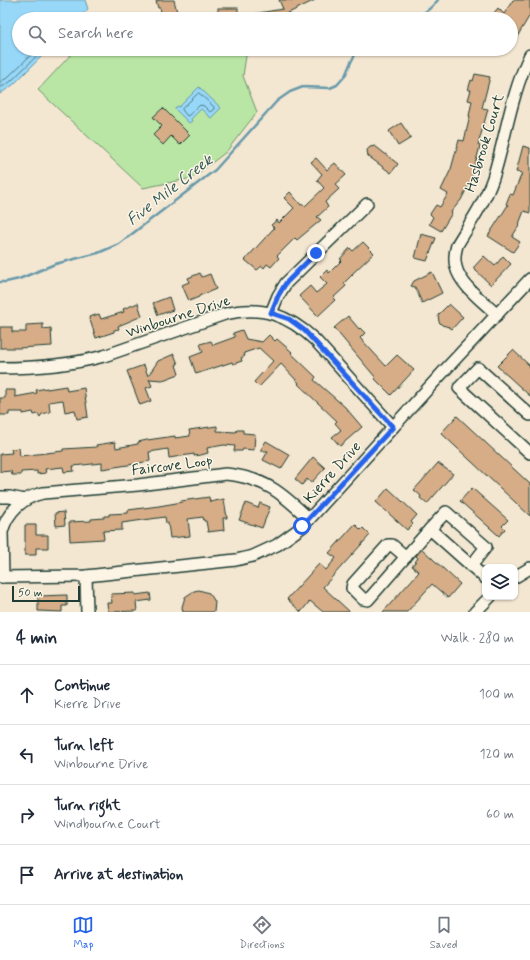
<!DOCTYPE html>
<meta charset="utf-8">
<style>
:root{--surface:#fff;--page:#f6f6f7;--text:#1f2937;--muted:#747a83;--line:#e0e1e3;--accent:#2563eb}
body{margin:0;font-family:Mynerve,sans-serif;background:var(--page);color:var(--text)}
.controls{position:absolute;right:12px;bottom:12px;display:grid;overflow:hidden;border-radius:8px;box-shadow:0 1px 3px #0004}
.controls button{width:36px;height:36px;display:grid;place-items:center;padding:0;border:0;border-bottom:1px solid var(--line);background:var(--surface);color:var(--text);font:20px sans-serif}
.scale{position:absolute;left:12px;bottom:10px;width:68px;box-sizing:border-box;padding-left:4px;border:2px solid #1f3d34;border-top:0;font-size:11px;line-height:14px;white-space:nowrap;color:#1f3d34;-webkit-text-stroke:3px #fcf5e5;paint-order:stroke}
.stop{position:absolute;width:12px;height:12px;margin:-9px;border:3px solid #2563eb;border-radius:50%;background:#fff}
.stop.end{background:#2563eb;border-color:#fff;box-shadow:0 1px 4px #0008}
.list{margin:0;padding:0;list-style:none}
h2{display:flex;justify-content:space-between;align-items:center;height:52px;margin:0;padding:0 16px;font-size:17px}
h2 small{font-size:13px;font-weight:400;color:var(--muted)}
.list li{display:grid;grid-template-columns:26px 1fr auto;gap:12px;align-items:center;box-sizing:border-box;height:60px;padding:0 16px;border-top:1px solid var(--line)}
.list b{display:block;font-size:15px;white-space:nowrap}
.list p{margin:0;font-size:13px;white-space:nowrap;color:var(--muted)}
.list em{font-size:13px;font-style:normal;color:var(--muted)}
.icon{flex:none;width:22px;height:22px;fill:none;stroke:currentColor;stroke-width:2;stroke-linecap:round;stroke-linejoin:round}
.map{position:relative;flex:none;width:530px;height:612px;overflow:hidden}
.search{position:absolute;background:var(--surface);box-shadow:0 1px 3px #0004;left:12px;right:12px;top:12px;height:44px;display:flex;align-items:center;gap:10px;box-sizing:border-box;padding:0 14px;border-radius:22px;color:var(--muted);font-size:15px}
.sheet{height:292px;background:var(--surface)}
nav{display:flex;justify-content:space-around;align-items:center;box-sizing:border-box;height:56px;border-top:1px solid var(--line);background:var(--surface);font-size:11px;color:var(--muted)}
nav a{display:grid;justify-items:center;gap:2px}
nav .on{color:var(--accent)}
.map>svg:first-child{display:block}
</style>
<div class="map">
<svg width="530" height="612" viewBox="0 0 530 612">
<rect width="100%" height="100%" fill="#f4e7d2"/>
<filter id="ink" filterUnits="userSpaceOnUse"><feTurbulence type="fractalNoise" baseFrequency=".025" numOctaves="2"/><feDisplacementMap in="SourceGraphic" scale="8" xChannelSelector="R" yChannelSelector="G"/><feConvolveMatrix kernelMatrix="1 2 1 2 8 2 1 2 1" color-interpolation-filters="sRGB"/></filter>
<g filter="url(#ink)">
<!-- green -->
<path fill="#b9e6a4" stroke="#6c926c" d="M76,49H247L243,76L257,112L226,152L192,178L143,188L38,90Z"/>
<!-- water -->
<g fill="#97d7f8" stroke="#6799aa">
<path d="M0,0H85L88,9L78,19H19V49H49L13,85L0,94Z"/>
<path d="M199,87L221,108L211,118L201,109L191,119L192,121L189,123L175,109L177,106L179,107Z"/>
</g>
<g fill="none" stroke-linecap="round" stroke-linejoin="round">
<!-- shore -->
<g stroke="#4f7b82" stroke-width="1">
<path d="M0,82L7,78L37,49"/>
<path d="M0,88L10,82L44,49"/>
<path d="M199,93L214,107V109L210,112L204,106L200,105L189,115L187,116L183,111L182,109Z"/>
</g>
<!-- stream -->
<g stroke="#6799aa" stroke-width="2.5">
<path d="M391,19C414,15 421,20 438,0"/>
<path d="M0,282H6L19,279L55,264L98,253L119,244L215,170L277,101L290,92L303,87L330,88L337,85L345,76L351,62L358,49"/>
</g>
</g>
<!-- building -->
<g fill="#d6ad87" stroke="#1f3d34">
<path d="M162,0H174L178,16L163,19L160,8H158L156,1Z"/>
<path d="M279,0H315L276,19H247L246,15L283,9Z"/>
<path d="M513,0H530V15L511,47V19H489L498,8L504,14Z"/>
<rect x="218" y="8" width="20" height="11"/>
<path d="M475,74L490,77L482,108L488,109L478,145L480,146L471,180L461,200L451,212L452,213L441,231L429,224L433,217L430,214L436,205L440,207L448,194L441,190L451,169L459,140L464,141L470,116H469L472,101L468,100L471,90H468L471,80L473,81Z"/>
<path d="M163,108L190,135L180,145L171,136L163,145L153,135L162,126L153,117Z"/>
<path d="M401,123L411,138L398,146L389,131Z"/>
<path d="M375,146L398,164L391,173L368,156L367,150L370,147Z"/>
<path d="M523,146L530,148V213L524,211L519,224H520L512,237L520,242L513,252L488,236L508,205L506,204L510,194L513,195L522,173L516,172Z"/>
<path d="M316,158L327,170L335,163L346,175L335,185L339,189L325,202L328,207L317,217L321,220L297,240L295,238L277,256L279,258L271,267L267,264L264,268L262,266L257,270L245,260L274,228L271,225L277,220L279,223L294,208L284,198L290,192L301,205L303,204L305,206L324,188L317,180L322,174L311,162Z"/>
<path d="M421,234L436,238L427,261L415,258Z"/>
<path d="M363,242L374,253L352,274H353L344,283L346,286L333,298L335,300L318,316L299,296L310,286L316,293L327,284L320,277L327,270L329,273L342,260L340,259L350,248L353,251Z"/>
<path d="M484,256L495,266L503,256L511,264L491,285L473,268Z"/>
<path d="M432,272L442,293L422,303L415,287L411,286L414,281Z"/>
<path d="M200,273L202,277L210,274L216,289L199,296V297L189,301L182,285L189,282L188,278Z"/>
<path d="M169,297L173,310L158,315L153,303Z"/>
<path d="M138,303L142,316L118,326L119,329L114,330V332L96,338L89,317L99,314L101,319L124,312L123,309Z"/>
<path d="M449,304L463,317L452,329L449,327L442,325L439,322L438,315Z"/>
<path d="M348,316L359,329L360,328L365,333L360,338L386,366L397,355L414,370L391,395L375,379L376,378L334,328Z"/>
<path d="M43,324V329L51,328L52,346L18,348H0V327H12V332H26V325Z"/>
<path d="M242,330L246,339L262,342L269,335L275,341L277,339L292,352L291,353L316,377L314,380L345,407L362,427L340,446L332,437L341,430L335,423L337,421L298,384L299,383L281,364L259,387L254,382L273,361L259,348L244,353L245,356L241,358L242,361L233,364L232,362L196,374L190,357L203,352L200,344L211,341L213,345L235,337L233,333Z"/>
<path d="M513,350L530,366V396L497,366Z"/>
<path d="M174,354L178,364L176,365L179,374L163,380L149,379L152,386L146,388L151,401L140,405L127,371L144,365L148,376L158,361Z"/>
<path d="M66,386L67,391L84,388L88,417L77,419L75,410L65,412L63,400L49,402L50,412L42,414L40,417L38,414L34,415L33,412L23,414V412H9V415H0V398H5V390H15V397L37,393L36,390L47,388V389Z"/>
<path d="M457,416L530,484V516L441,433Z"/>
<path d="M217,426V431L236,432L237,430H243V433L255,434L254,450L243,449L242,451H234L235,446L224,445L207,448L208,453L201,455L194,456V454L169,458L168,449L149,452L150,461L128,465L102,469V463L73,466L74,471L64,472L63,467L45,469L46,473L37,474V471L21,472V475H12L11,471L0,472V454L12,453L11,449L19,448L20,456L63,451V449L97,447L96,445L115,442L116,448L138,444V442L147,440L175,436V438L190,436L189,430Z"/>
<path d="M266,441L290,455L281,469L263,460L268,451H260Z"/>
<path d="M313,457L325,468L311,483L307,479L302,485L295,479Z"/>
<path d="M438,463L453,474L427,504L420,498L421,496L414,490Z"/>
<path d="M388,488L417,515L411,522L413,524L407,530L376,502Z"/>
<path d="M472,488L508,520L502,526L505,529L499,536L460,501Z"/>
<path d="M209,497L210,502L224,499L227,518H223L224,530L208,532L206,521H204L203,517L188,519L190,536L170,538L168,523H166L165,517L122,523V530L103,531L104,539L70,541L69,522L91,521V519L104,518V516H109V514L128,513V510L159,506L182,502L181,501Z"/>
<path d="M246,503L258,508L260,503L270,507L262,528L239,520Z"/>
<path d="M64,512L65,525L56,526L55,513Z"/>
<path d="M355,524L361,530L363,528L370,535L323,587L350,612H323L310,601L301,612L287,599L319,564L326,570L336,558L329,553Z"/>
<path d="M25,525H36V535H48V548H36V555H25Z"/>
<path d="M422,549L460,584L448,598L432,584L407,612H383L419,572L412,566L418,558L416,556Z"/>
<path d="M199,590L209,593L212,597L215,602L214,612H183L182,607L185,597L194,591Z"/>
<path d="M135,593V595L150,593L151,600L136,602L137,611L108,612L107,603H112L111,594Z"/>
<path d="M67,595V606H62V612L38,611V596Z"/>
</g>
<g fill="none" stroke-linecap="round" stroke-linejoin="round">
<defs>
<g id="minor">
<path d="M271,313L278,296L286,283L367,204"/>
<path d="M497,315C484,302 460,285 456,267C454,260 455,252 457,245C470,223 485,202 493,178C506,137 511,94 530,55"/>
<path d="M0,368C36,368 70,365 104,356L225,314C262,305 288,315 315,340L393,427"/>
<path d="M530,415L478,368L459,388L530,453"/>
<path d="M0,497H10L25,500"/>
<path d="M430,529L446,512L486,547L471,566"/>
<path d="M406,557L392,545H388L353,584L352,588L363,599L368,600L430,529L485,578"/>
<path d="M86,576L87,612"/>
<path d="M0,577L86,576L236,560L253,556L277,545L302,527L445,370L530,279"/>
<path d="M3,577L2,532C7,512 23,497 43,493L138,485L226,474C265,478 282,493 309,519"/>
<path d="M515,577L530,568"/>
<path d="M475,612L490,597"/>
</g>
</defs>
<!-- minor casing -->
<use href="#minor" stroke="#1f3d34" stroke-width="14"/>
<!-- minor -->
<use href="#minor" stroke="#fcf5e5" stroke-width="11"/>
</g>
</g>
<g fill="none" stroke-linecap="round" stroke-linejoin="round" filter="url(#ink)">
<!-- route -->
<path stroke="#2563eb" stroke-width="5" d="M302,526L393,427L304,330L289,319L271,313L278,296L286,283L316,253"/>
</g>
<g text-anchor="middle" stroke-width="3" stroke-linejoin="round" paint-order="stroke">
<!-- street labels -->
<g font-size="15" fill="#1f3d34" stroke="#fcf5e5">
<text transform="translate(484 143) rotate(-73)" y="5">Hasbrook Court</text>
<text transform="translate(178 316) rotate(-18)" y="5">Winbourne Drive</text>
<text transform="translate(172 465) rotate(-7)" y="5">Faircove Loop</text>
<text transform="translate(332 472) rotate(-48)" y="5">Kierre Drive</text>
</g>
<!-- water labels -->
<g font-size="16" font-style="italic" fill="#375c5b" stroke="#fcf5e5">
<text transform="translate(169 189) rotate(-38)" y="6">Five Mile Creek</text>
</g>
</g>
</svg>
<div class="controls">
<button><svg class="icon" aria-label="layers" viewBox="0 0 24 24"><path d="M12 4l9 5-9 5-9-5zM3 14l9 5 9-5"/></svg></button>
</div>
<div class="scale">50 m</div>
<div class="stop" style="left:302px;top:526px"></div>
<div class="stop end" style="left:316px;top:253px"></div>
<div class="search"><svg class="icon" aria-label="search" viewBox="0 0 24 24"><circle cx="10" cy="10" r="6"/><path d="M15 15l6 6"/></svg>Search here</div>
</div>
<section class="sheet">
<h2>4 min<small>Walk · 280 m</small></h2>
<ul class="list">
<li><svg class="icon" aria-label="ahead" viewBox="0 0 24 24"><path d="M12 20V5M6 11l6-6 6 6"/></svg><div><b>Continue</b><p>Kierre Drive</p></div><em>100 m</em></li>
<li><svg class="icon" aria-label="left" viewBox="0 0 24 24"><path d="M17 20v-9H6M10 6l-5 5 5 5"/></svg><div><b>Turn left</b><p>Winbourne Drive</p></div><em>120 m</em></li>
<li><svg class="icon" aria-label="right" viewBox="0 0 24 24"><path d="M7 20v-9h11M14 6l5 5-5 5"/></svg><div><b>Turn right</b><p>Windbourne Court</p></div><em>60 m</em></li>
<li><svg class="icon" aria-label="arrive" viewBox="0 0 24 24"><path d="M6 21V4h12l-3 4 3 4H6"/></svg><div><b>Arrive at destination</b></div></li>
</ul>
</section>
<nav>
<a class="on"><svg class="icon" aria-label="map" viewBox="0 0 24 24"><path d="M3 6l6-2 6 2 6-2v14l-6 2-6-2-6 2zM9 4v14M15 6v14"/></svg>Map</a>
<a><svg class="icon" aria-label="directions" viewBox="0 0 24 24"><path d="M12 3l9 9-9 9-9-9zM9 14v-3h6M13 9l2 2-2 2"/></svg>Directions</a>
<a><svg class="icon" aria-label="saved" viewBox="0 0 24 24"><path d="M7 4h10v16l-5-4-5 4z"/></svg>Saved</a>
</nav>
